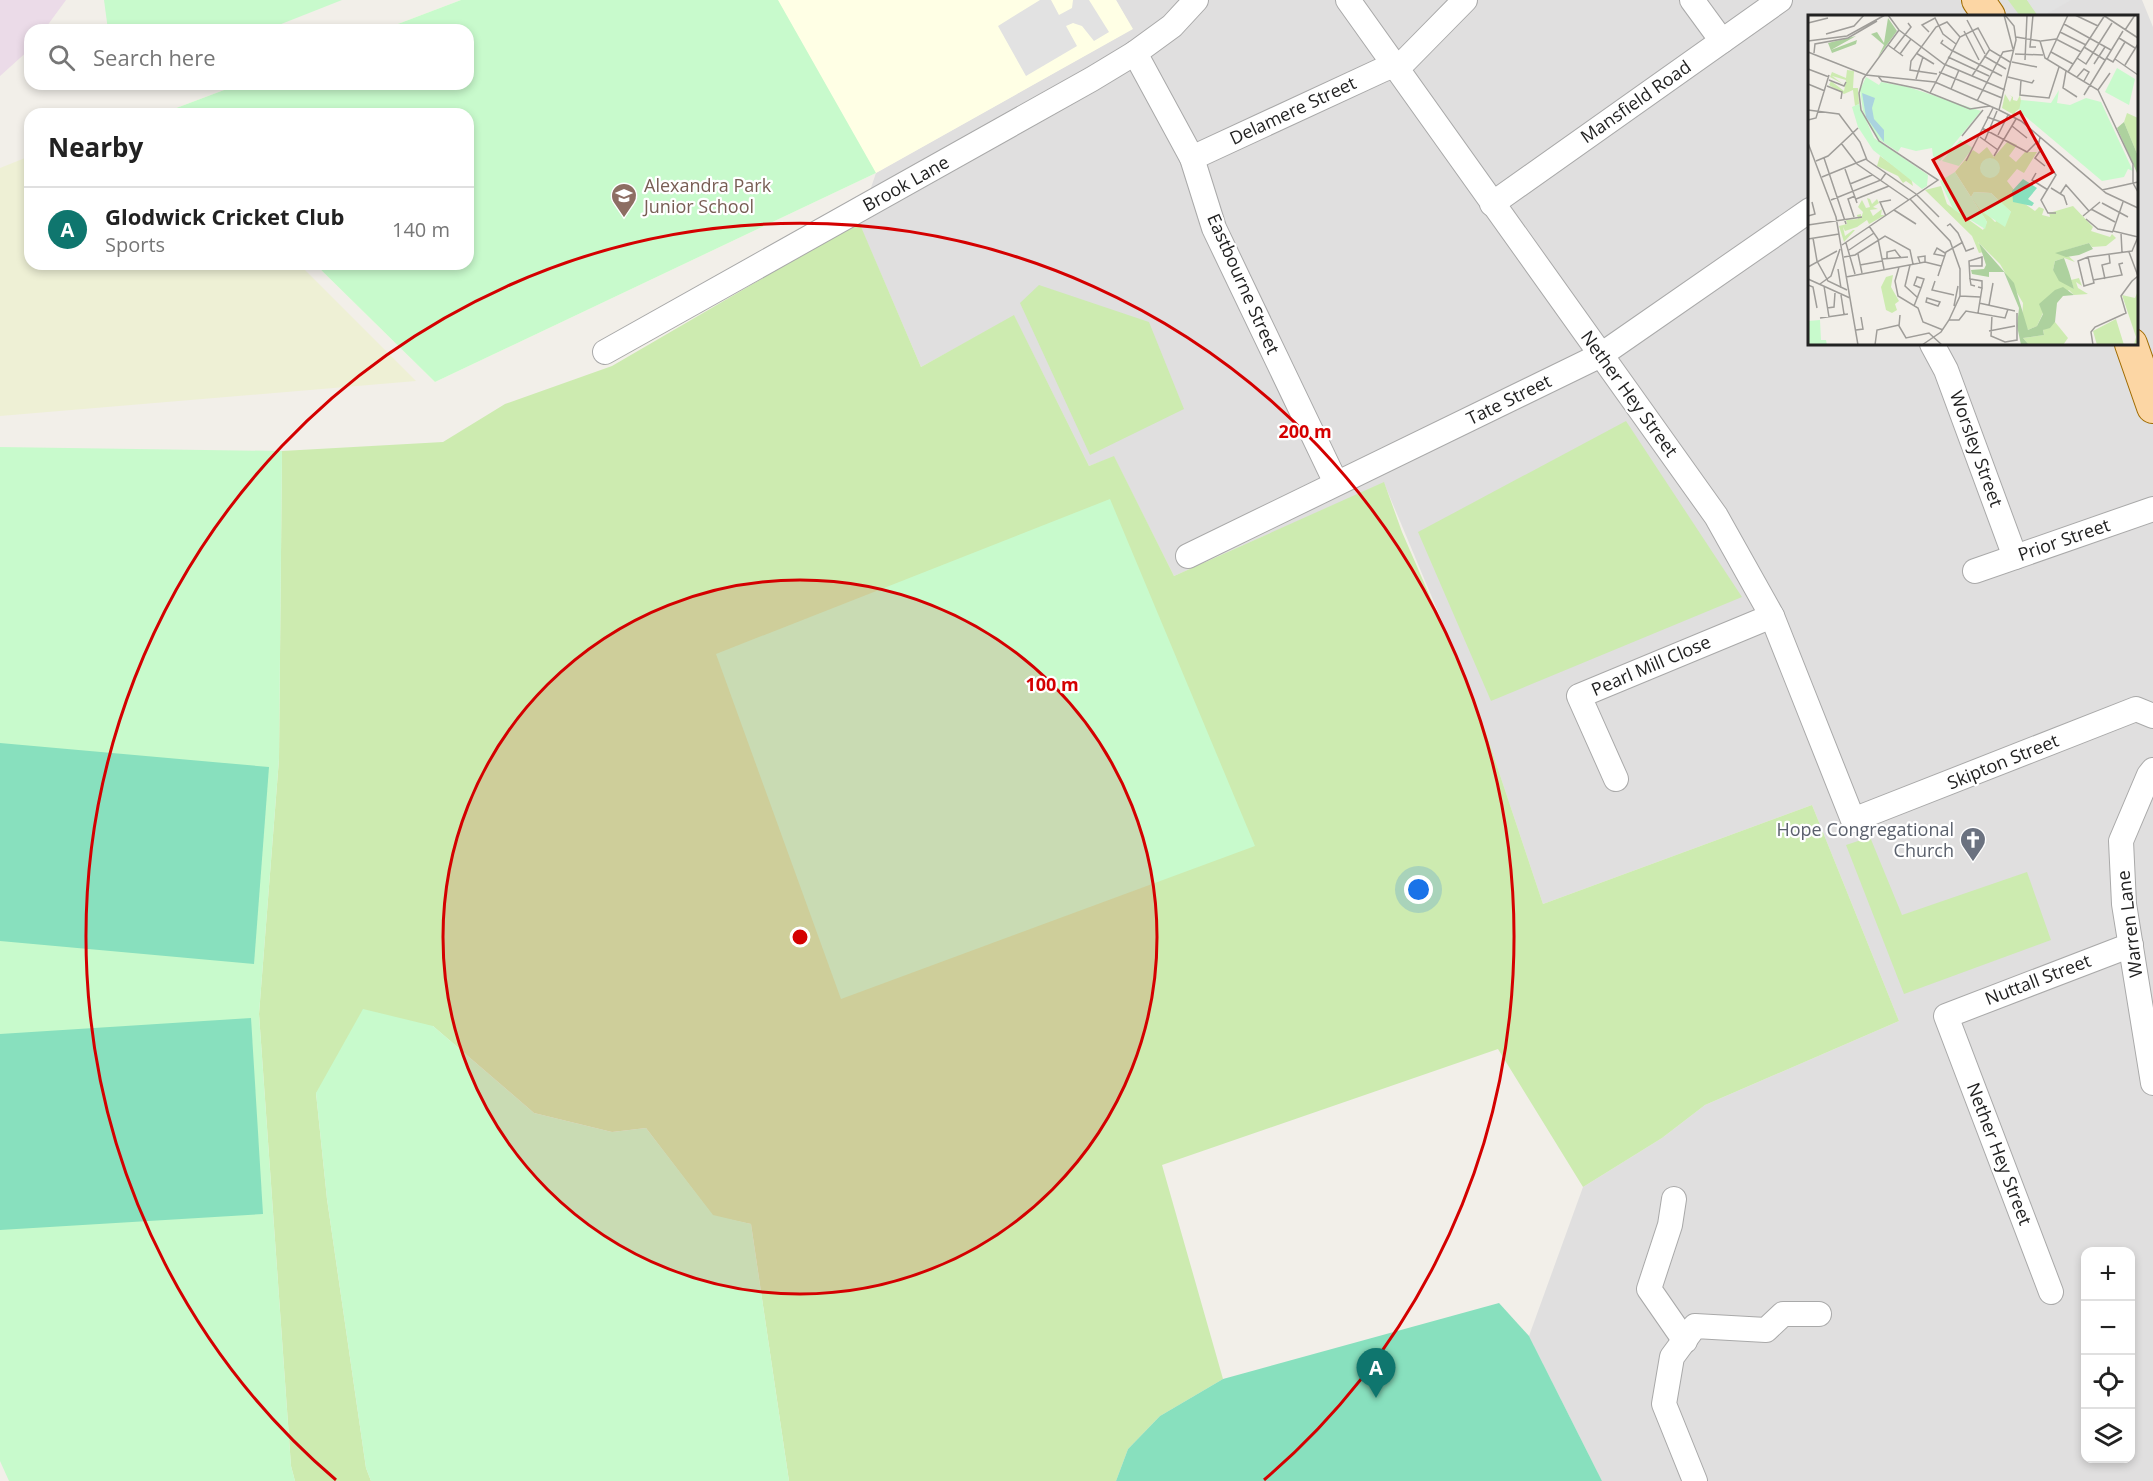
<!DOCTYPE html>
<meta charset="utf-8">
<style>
:root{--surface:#fff;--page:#f6f6f6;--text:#222;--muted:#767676;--line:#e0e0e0;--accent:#0f766e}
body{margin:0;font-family:"Open Sans",sans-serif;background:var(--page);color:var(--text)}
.controls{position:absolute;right:18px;bottom:18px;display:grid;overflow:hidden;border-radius:12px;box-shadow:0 3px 9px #0003}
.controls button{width:54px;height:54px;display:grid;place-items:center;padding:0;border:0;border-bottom:2px solid var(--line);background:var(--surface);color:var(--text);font:30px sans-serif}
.you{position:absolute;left:1419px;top:890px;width:21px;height:21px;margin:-15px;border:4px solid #fff;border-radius:50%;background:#1a73e8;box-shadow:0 0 0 9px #1a73e833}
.badge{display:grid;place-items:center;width:39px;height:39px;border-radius:50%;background:var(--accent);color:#fff;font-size:20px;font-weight:700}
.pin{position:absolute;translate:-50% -50px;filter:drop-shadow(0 2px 3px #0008)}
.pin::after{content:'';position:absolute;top:32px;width:21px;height:18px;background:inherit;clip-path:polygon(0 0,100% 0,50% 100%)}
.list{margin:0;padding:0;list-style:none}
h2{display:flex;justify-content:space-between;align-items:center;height:78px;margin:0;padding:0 24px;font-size:26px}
h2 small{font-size:20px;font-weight:400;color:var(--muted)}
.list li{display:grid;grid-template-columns:39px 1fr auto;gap:18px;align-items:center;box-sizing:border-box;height:84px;padding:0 24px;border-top:2px solid var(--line)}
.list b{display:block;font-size:22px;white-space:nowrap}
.list p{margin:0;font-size:20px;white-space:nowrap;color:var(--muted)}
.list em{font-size:20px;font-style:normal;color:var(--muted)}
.icon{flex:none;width:33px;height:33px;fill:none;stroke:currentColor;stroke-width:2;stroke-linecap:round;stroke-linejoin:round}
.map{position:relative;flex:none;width:2153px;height:1481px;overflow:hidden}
.search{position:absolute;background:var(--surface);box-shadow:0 3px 9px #0003;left:24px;top:24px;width:450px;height:66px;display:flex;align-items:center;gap:15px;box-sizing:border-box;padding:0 21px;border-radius:18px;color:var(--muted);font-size:22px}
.panel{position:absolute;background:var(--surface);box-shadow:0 3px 9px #0003;left:24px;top:108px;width:450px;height:162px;border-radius:18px}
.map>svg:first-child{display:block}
</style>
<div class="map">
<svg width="2153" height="1481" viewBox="0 0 2153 1481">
<rect width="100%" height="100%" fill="#f2efe9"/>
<!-- residential -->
<path fill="#e0dfdf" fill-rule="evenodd" d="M1116,0H2142L2153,27V1481H1602L1529,1336L1583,1187L1662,1138L1705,1105L1899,1021L1812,805L1543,904L1475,700L1384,483L1174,576L1114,457L1089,466L1014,316L921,367L859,223L876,173L1132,29ZM1810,16H2136V344H1810ZM2086,1252H2130V1458H2086Z"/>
<!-- industrial -->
<path fill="#ebdbe8" d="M0,0H66L44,30H30V49L0,76Z"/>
<!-- education -->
<path fill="#ffffe5" d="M461,0H1116L1133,29L876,173L435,382L315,264H468V114L163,113L240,84H468V30H382Z"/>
<!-- farmland -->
<path fill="#eef0d5" d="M30,156V264H299L416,381L0,416V168Z"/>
<!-- grass -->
<g fill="#cdebb0">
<path d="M2008,0H2027L2038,16H2020Z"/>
<path d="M859,222L921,367L1014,315L1089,466L1114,456L1174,576L1384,482L1402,532L1475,700L1543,904L1812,805L1899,1021L1705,1105L1662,1138L1583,1187L1498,1049L1162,1165L1223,1379L1160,1416L1128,1449L1116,1481H789L751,1224L713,1216L646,1128L612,1132L534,1113L433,1026L316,1093L327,1199L366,1468L371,1481H295L291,1466L259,1014L279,759L282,451L443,442L505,404L612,366Z"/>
<path d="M1039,285L1149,322L1184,409L1090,455L1020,303Z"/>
<path d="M1626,421L1742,597L1491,701L1418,532Z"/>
<path d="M1870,837L1902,915L2027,872L2051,940L1904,994L1846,845Z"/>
</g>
<!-- park -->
<g fill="#c8facc">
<path d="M104,0H342L266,30H108Z"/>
<path d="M461,0H778L876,173L435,382L315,264H468V114L163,113L240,84H468V30H382Z"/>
<path d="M0,447L282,451L279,759L259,1014L291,1466L295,1481H9L0,1461Z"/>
<path d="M1110,499L1255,846L841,999L716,654Z"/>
<path d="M363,1009L433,1026L534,1113L612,1132L646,1128L713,1215L751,1224L789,1481H371L366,1468L327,1199L316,1093Z"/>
</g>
<!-- pitch -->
<g fill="#88e0be">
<path d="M0,743L269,767L254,964L0,941Z"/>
<path d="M251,1018L263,1214L0,1230V1034Z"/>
<path d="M1499,1303L1529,1336L1602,1481H1116L1128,1449L1160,1416L1223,1379Z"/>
</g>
<!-- parking -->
<g fill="#e2e2e2">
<path d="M1040,0H1051L1059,15L1072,8L1073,0H1089L1109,32L1094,41L1082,26L1073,23L1066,26L1077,46L1026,76L998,26Z"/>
<path d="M2027,0H2071L2043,16H2038Z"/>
</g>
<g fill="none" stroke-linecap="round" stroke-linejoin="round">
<defs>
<g id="minor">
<path d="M1348,0L1716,516L1772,616L1853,820L2136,709L2153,716"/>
<path d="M1692,0L1722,41"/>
<path d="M1135,53L1192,158L1214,228L1336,483"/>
<path d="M1192,158L1382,70L1405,61L1465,0"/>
<path d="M1492,204L1780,0"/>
<path d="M1932,344L1946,370L2015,557"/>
<path d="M605,352L1092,79L1135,53L1172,26L1196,0"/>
<path d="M1188,556L1601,355L1810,210"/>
<path d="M1975,571L2153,509"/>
<path d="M2153,770L2149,775L2121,841L2124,904L2153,1083"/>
<path d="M1616,779L1579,696L1772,616"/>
<path d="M1674,1199L1670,1225L1649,1289L1685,1341"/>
<path d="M2051,1292L1946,1016L2131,945"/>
<path d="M1695,1481L1664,1404L1672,1357L1695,1326L1766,1330L1783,1314H1819"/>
</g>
<g id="major">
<path d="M1978,0L1989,16"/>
<path d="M2131,344L2153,407"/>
</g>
</defs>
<!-- minor casing -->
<use href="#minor" stroke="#a9a9a9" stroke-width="26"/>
<!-- major casing -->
<use href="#major" stroke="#a06b00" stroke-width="34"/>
<!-- minor -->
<use href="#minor" stroke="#fff" stroke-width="24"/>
<!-- major -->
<use href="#major" stroke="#fcd6a4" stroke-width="32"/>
</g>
<!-- distance rings -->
<circle cx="800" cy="937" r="357" fill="#d40000" fill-opacity=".12"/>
<g fill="none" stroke="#d40000" stroke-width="3">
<circle cx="800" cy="937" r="357"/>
<path d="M336 1480A714 714 0 1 1 1264 1480"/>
</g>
<!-- icons -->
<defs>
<symbol id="school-pin" viewBox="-11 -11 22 30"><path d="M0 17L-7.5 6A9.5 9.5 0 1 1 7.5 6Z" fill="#8d6e63" stroke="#fff"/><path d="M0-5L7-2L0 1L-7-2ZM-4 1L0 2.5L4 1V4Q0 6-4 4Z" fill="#fff"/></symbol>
<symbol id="church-pin" viewBox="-11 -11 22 30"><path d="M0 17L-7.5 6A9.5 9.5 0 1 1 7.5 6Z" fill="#6b7280" stroke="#fff"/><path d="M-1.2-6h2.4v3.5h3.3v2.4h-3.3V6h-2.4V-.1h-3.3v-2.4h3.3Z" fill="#fff"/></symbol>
</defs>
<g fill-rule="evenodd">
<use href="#school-pin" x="609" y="181" width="30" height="40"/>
<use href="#church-pin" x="1958" y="825" width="30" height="40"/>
</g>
<g text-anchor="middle" stroke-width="4.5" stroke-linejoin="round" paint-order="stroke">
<!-- street labels -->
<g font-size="18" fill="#222" stroke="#fff">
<text transform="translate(1636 102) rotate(-35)" y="6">Mansfield Road</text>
<text transform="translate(1293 111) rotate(-25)" y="6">Delamere Street</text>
<text transform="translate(906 184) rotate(-29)" y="6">Brook Lane</text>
<text transform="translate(1243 284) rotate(66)" y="6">Eastbourne Street</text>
<text transform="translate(1629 394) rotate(54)" y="6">Nether Hey Street</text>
<text transform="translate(1509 400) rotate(-26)" y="6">Tate Street</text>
<text transform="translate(1976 449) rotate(70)" y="6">Worsley Street</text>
<text transform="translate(2064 540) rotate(-19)" y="6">Prior Street</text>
<text transform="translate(1651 666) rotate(-23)" y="6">Pearl Mill Close</text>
<text transform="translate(2003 762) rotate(-22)" y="6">Skipton Street</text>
<text transform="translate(2130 924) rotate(-97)" y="6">Warren Lane</text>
<text transform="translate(2038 980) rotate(-21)" y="6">Nuttall Street</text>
<text transform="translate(1999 1154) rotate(69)" y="6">Nether Hey Street</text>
</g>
<!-- education labels -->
<g font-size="18" fill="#785e54" stroke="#fff" text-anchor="start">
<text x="644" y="192">Alexandra Park<tspan x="644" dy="21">Junior School</tspan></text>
</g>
<!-- worship labels -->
<g font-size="18" fill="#5b616d" stroke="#fff" text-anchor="end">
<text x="1954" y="836">Hope Congregational<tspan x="1954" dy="21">Church</tspan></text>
</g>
</g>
<!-- overview -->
<g transform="translate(1808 15)">
<rect width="330" height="330" fill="#f2efe9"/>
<path d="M39,55L46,56L45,73H50L51,89L47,91L45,75L36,79L21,70L23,66L36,76L38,65L24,61L35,69L22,62L24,57L38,63ZM197,79L202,87L204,82L201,80L205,82V85L209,86L212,80L214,92L207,97L208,101L194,93ZM319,98L330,103V141L316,107ZM200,126L209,130L201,141L208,147L217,137H229L216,158L209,154L199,166L217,189L227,196L231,192L236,194L234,200L242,202L241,198L265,191L285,212L283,216L302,222L304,219L308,223L298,231L284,232L281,228L255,236L267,247L256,243L247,246L245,255L266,274L263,265L271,263L274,271L268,267L270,273L280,279L266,280L261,275L235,298L229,311L220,315L214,305L215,288L192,249L170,227L176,237L171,238L164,221L117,175L133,171L139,189L175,215L179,207L147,157L165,135L171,139L179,132L186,142ZM166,177L183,178L203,197L187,207L163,182ZM72,141L103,163L105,171L98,166L95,168L90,161L69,151ZM59,183L62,184L64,189L69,184L71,188L65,192L70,194L62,195L65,201L74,194L73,200H77L49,216L61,209L59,205L49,212L37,216L35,212L37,221L45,215H47L36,227L31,211L39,209L38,205L50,204L49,200L53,199V204L55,197L50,192L54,185L58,193L62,192ZM85,260L83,272L91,286L87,289L89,295L84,298L78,295L73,272L78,262ZM330,276V330H326L328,322L314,280L327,283ZM308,304L316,330H289L285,316ZM247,307L260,323L255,330H221L215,323L236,320L235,315Z" fill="#cdebb0" fill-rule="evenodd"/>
<path d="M80,3L89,16L70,42L76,30L63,19L69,17L76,28ZM48,21L23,35L49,25L48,29L24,38L20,28ZM316,107L330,141V157L329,158L309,113ZM171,228L206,268L220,315L229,311L235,299L231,289L247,275L255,272L266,280L255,281L249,288L247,307L242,313L235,315L236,320L215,323L221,330H213L209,311L211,293L196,257H181V262L164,259L163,255L176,254L178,250ZM281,228L285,234L271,240L258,242L247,238ZM256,243L261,257L266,274L251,266L245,255L247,246Z" fill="#add19e"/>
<path d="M309,53L327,64L321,90L297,77ZM58,62L71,70L73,67L100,72L173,96L132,146L125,141L124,133L108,136L93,132L90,137L69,123L55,96L52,75ZM251,75L249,88L262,90L278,83L293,87L325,156L320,154L316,162L294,166L211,96L213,85L243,88ZM51,89L66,123L120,160L119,171L114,174L65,135L50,112L44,92ZM152,125L165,133L151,151L134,146ZM172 153a10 10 0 1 1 20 0a10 10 0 1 1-20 0ZM147,157L179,207L177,214L145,194L132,166ZM166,177L183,178L203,197L197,212L173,196L163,182ZM12,305L13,325H18L19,330H0V306Z" fill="#c8facc"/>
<path d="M215,164L229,173L220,184L226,188L224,191L205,187L204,176Z" fill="#88e0be"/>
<path d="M54,78L67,83L64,93L66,104L76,115V127L58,102Z" fill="#aad3df"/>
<path fill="none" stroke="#9f9d99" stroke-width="1.5" d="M80,0L91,15L136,49L197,75M196,0L205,34M197,0L206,11L208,25L191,95L213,106L298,178L330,193M225,0L222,32H228M267,0L290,11M295,0L330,23M159,5L177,39M0,8L20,3M256,9L303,35M317,15L327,0M156,16L171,45M121,17L114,10L127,3L135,19L148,29M252,17L278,30M18,19L46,11L56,0M208,22L232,26L237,43L290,75L325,149V168L330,177M311,23L327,33M135,25L133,28L143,35L194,61M0,26L39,21L77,0M233,26L248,24L273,37M80,30L95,41M276,32L297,45M86,34L103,12L100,8M0,37L58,60L127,67L191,95M243,37L265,49M6,38L7,29L40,23L69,6M108,38L126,49M92,39L103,24M207,39L235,40M176,41L198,54M140,42L181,61M269,43L278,49L304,8M298,43L305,47L317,27M307,44L330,60M217,45L219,0M239,45L260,0M204,47L229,52M286,49L297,32M317,50L330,29M0,54L21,62M258,56L255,73L269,82M131,57L194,83M260,57L297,0M129,59L102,55L103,46L128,12L139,7L152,22M70,61L74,66L112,74L162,94L182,91M164,61L182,34M200,62L224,68L226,65M269,62L276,54L281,57L276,66M108,64L115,42M21,65L36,71L38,67M213,65L212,80L241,83L251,52M0,69L17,76M19,71L34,77L33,84M143,74L151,55M290,75L302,58M122,78L152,22L170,13L182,35L202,47M276,80L315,16M169,86L195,37L206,35M0,95L31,99L52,127L59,145L108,179L131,202M179,102L196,108M0,105L8,103L21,60M204,111L219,123M174,113L219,137L230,126M190,120L200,100M154,121L175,95M172,122L190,135M232,122L230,132L248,160L233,185L240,198H248M177,125L189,96M0,128L28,202L50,330M33,128L49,149L101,185M232,136L227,143L237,151M186,141L208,104M16,143L38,209M8,146L20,141L50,113M158,146L185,93M37,154L49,188M228,158L224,165L240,175M14,162L58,144M42,169L64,160M243,173L256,181L259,190M294,175L330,167M252,179L258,170L281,196M48,184L81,171M102,184L142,226L152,254V281L141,305L133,317L114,330M23,185L73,165L78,158M315,187L305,216L330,222M294,188L320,202M283,194L307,207M86,195L108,209M0,201L7,199L4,187M78,201L72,187L83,185M275,201L292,187M46,202L40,184L47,181M278,204L290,214L305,217M0,210L54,202M61,211L70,224L76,254M139,211L142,209L150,218L158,236L166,233M313,218L314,237M5,223L9,246L20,266L39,275M0,224L31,219M38,228L47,259M34,230L130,165L71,126L53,95L51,78L55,64L91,15M41,235L66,218M321,237L330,261L324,266M50,239L54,258M136,241L126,239L129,233L137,238M36,242L47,240L77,221L102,235L105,249M280,242L286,268L276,271L270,246L280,242L324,236L330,222M79,243V237L87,235L93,243M74,244L100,242M112,248L110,242L117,241V247M52,250L74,246M102,250L97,271L110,283M162,251H174V242L161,246L162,264M0,252L29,236M91,252L87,266L90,281L110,293L115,307L135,315M30,254L33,273M130,261L138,237L155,227M38,262L117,247L133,251M0,264L42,283M297,264L294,250L302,248L301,239M285,265L314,260L311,249L315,248M127,266L124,275L146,280M12,269L23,261L32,234M0,270L5,272L9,293M16,271L21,302M167,271L163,270L162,264L174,266V273L170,272M33,280L36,299M152,281L172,282M119,283L132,287L130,291L118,287ZM171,288L207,296M181,290L185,268M106,291L113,273L106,270L109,262L116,264L113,273M146,291L150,271M19,293L26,292L27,278M170,298L174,273M92,300L91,311L98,323L121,318L134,330M184,300L183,321L197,327L209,325V298M12,303L40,299M141,305H151L158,296L197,303L200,294M48,315L55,314L53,302M181,316L207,311M67,330L69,315L91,310M285,330L283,317L287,312L318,298L313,281L324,266"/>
<path fill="#d40000" fill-opacity="0.15" stroke="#d40000" stroke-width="3" d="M212,97L245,157L158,205L125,145Z"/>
<rect width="330" height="330" fill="none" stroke="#222" stroke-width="3"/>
</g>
<circle cx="800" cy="937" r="9" fill="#d40000" stroke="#fff" stroke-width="3"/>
<g font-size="18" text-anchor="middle" font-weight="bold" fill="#d40000" stroke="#fff" stroke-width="4.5" stroke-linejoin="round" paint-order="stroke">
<text x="1305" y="438">200 m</text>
<text x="1052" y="691">100 m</text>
</g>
</svg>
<div class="controls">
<button>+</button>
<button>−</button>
<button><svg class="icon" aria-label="locate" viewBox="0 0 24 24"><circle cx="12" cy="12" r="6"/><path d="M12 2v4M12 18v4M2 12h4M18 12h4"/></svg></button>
<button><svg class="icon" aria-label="layers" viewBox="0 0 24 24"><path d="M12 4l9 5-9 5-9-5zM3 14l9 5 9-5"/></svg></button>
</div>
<div class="you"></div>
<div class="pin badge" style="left:1376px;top:1398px">A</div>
<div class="search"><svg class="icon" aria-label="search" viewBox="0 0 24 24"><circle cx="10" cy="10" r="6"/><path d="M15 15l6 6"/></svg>Search here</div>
<section class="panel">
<h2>Nearby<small></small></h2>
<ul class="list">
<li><span class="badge">A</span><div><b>Glodwick Cricket Club</b><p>Sports</p></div><em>140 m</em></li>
</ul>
</section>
</div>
